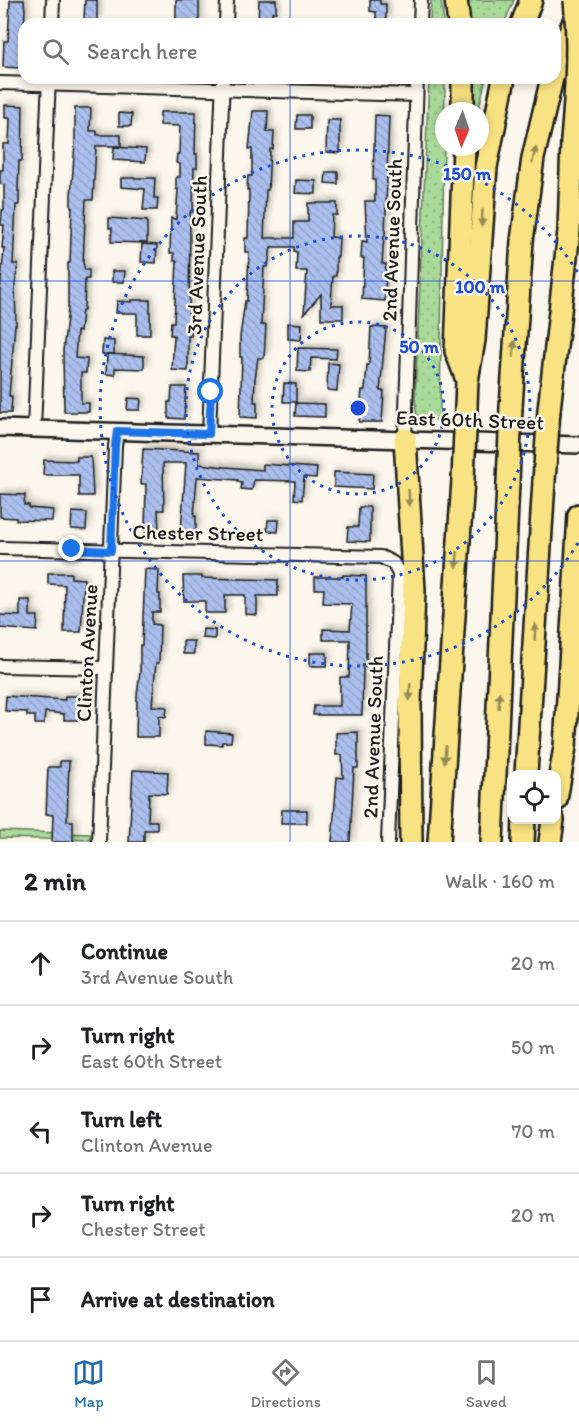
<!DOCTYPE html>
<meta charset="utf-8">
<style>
:root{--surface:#fff;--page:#f2f2f2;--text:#202124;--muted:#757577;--line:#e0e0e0;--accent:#1f6fb2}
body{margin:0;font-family:Itim,sans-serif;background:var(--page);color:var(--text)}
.controls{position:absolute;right:18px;bottom:18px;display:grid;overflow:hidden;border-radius:12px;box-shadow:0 3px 9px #0003}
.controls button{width:54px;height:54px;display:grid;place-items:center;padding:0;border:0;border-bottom:2px solid var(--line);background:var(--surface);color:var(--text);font:30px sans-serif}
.compass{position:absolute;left:435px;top:102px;width:54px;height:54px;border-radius:50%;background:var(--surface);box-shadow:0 3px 9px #0003;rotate:182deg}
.stop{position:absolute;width:18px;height:18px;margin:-14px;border:4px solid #1a73e8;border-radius:50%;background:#fff}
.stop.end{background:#1a73e8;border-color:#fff;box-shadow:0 2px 6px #0008}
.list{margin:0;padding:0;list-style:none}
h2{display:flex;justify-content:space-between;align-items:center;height:78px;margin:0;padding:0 24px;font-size:26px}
h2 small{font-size:20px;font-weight:400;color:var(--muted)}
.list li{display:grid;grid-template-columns:39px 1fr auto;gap:18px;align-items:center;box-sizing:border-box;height:84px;padding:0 24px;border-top:2px solid var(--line)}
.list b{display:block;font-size:22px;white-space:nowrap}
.list p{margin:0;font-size:20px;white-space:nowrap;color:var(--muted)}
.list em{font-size:20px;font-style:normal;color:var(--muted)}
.icon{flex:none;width:33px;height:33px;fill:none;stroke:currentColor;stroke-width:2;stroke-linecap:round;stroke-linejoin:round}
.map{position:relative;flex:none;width:579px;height:842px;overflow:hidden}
.search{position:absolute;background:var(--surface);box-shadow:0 3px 9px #0003;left:18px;right:18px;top:18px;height:66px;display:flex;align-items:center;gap:15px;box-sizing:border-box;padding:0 21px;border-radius:18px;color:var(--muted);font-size:22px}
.sheet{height:498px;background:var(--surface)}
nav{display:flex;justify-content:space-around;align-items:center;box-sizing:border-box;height:84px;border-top:2px solid var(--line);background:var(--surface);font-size:16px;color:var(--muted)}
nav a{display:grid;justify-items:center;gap:3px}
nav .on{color:var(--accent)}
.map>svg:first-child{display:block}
</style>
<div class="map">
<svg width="579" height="842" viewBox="0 0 579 842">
<defs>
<pattern id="grass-dots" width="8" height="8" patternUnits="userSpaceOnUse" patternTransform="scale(1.5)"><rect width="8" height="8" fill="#aada9a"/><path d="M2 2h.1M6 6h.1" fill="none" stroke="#92ba84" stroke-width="1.8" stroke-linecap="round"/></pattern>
<pattern id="forest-crowns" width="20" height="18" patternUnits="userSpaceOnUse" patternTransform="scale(1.5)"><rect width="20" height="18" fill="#aada9a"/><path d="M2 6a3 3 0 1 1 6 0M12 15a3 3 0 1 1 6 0" fill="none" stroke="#92ba84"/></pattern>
<pattern id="building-back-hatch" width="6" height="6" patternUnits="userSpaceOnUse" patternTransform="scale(1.5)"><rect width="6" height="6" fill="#aabfed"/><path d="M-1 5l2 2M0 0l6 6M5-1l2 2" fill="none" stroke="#92a4cb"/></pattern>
<filter id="shadow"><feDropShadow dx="3" dy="-3" stdDeviation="3" flood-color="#0004"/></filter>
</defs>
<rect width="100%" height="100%" fill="#fbf7ec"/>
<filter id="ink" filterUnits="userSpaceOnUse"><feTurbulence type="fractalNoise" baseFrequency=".0167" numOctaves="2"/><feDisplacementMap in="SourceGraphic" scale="12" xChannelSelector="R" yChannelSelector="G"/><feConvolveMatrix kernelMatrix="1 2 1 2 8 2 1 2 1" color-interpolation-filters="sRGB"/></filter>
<g filter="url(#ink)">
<!-- grass -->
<g fill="url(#grass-dots)" stroke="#637b5b" stroke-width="1.5">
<path d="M431,0H441L444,24H430Z"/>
<path d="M467,0H514L504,24H470Z"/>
<path d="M429,78H445L440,410L439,420L417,419L415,398Z"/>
<path d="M471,78H486L478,111H470Z"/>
</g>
<!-- forest -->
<path fill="url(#forest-crowns)" stroke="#637b5b" stroke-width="1.5" d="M0,831L90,834L91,840L0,838Z"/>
<!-- building -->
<g fill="url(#building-back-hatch)" stroke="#1c1c1c" stroke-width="1.5" filter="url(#shadow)">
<path d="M10,0H24L25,11L21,68L3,67L4,41H8Z"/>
<path d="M85,0H97V20H84Z"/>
<rect x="176" y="0" width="23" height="24"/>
<path d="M259,0H276V12H272L271,24H258Z"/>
<path d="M370,0H380V4H386V20H376V12L370,11Z"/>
<path d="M5,105L23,106L22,161H19L18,191H19V205H16L13,264H18L15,284L16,325H15L9,396H12L11,413H0V292L4,248H2L4,225H1L2,210H4V185L0,184V170H3V144H9L10,118H5Z"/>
<path d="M75,108H91L90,131H97V135H121V146H96L93,200H86L83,263L85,270H89V279H85L84,310H82L80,332L77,331L75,358L87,359L86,373H81V403H89V412H64L63,351L68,309V263H70L72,207H71V195L75,144Z"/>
<path d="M253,111H268L267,132H274L273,149H270L268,190H266L264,238H294V222H308V203H337V215H332L331,237L339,238L338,257H336V276H333L331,305H343V319H321V294L304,314L307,271H296L297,252H294V247H271L268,267H264L261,325H266L264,358H258L255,379L254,402H257V418L240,417L242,357H240V337L245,301H247L249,252H245V238H248L249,190H247L248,176H252V149H249Z"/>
<path d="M160,112H196L195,154H197V168H194L193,212H190L189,323H192L191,336H188V371L172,370L174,335H170L171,322H174L177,261H174V253H170L171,218L176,219L178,189H176V177H180V164L176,163L177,154H179L180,126L160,125Z"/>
<path d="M119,113L132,114L131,126H119Z"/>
<path d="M297,115H310V129H296Z"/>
<path d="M375,115L389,116L385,236H384L382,264H386L385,301L362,299L364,258H361L362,241L367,242L365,201H375V180H373Z"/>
<path d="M327,120H340V153L326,152Z"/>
<path d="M114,147L146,149L145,162L113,160Z"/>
<path d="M326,172H338V184L325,183Z"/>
<path d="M121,178H155L154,198H158L157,210H143L145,189L121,187Z"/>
<path d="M296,180L316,181V194L295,193Z"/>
<path d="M109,218L147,221V243L111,242L112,228H109Z"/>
<path d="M142,244L157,245L156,263L141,262Z"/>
<path d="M112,271H125L124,282H112Z"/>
<path d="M132,300H150V335H137V313H116L117,301L132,302Z"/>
<path d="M288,323L302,324L301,340L288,339Z"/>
<path d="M371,327L386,328L380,391H384L382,422H359L362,390H365L367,365H369Z"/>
<path d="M103,340L114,341V354H102Z"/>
<path d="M298,348L337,349L336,359L311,358L310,372L297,371Z"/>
<path d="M107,354L144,356V369L115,368V375L106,374Z"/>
<path d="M328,363L339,364L337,391L327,390Z"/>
<path d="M284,383L296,384V402H283Z"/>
<path d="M172,387H186L184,419L168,418V402H171Z"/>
<path d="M128,398L141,399L140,410H127Z"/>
<path d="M296,403L325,404V417L295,416Z"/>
<path d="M143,449L199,452V464L225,467L263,470V464L317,468L316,478L304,477L302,500L294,499L295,481L254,480L252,490L241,489L242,483L238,482V480L197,477L194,516H196V531H181L186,463H163L164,510H158L159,532L145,533L146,484H141Z"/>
<path d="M77,457H91L93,496H79V475H43L44,460L77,461Z"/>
<path d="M334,472L373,474L372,489L334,487Z"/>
<path d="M0,494L25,495L24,505H29V508L53,510L52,521L16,520V518L0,517Z"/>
<path d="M359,507H370V542L347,541L348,527H358Z"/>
<path d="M72,512L87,513L86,530L71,529Z"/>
<path d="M268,520H279L278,532L267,531Z"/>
<path d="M145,569L159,570L158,594H160V612H152V624L160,625L159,663H156L152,706L167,707L166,717L159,716V737H136L137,695L140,672V645H142Z"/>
<path d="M48,573H71V578L84,579L81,632H64L65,585L48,584Z"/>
<path d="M343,575L366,576V665L363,664L362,715H313L314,706H340V677H349L350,640H323V629L350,630L352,604L323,603L324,589H315V577H343Z"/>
<path d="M183,576H202V578L278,580V596H257V615L245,614V595H225V613H205V601H184Z"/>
<path d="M20,600H30V616H38L37,631L0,628V615L20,616Z"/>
<path d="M203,629L215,630V639L202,638Z"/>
<rect x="183" y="641" width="11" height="13"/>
<rect x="310" y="653" width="17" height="13"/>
<path d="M6,696L65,700V696H78V720H64V714L45,712L44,724H35V716H27V712L5,711Z"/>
<path d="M206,731L232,733L231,742H222V745L206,744Z"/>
<path d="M358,732V768H354L350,842H332L337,777L343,778L342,755H336V733Z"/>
<path d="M60,761H69L67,821H73V842H52L53,815L46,814L48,767H60Z"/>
<path d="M133,770L168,772L167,794L149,793L148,821H157V830H144V842H129Z"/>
<path d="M282,810H307V823H281Z"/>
</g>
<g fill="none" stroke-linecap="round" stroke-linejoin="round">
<defs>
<g id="minor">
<path d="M52,24L53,0"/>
<path d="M226,24L227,0"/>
<path d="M420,24L421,0"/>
<path d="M0,83L416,95"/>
<path d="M34,429L49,78"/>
<path d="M209,434L223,78"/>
<path d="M405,439L417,78"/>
<path d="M0,548L381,557L393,563L399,574L388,842"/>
<path d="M0,666L105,668"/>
<path d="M99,842L115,446L117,431"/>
</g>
<path id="tertiary" d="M0,428L579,445"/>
<g id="motorway">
<path d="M456,0L459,24"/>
<path d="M522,24L531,0"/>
<path d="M555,71L576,16"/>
<path d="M463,78V111"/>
<path d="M464,147L456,351L466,377"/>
<path d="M466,406L467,381L474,340L486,167L504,78"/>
<path d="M511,407L522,241L533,158L552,78"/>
<path d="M549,410L569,231L572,141"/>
<path d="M405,439L414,590L410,705L411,842"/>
<path d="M526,774L544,481"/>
<path d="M556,800L565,747L579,515"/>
<path d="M439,842L463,480"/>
<path d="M492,842L508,483"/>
<path d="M523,842L524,820"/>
<path d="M550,842L553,820"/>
</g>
</defs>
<!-- minor casing -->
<use href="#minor" stroke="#1c1c1c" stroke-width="16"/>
<!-- tertiary casing -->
<use href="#tertiary" stroke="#1c1c1c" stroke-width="20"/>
<!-- motorway casing -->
<use href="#motorway" stroke="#1c1c1c" stroke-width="26"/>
<!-- minor -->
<use href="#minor" stroke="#fbf7ec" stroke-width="12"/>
<!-- tertiary -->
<use href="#tertiary" stroke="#fbf7ec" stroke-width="15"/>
<!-- motorway -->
<use href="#motorway" stroke="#f8e281" stroke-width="21"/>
<defs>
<g id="motorway-bridge">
<path d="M572,141C576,94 579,47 575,0"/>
<path d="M463,480L466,406"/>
<path d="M544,481L549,410"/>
<path d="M508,483L511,407"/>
</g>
</defs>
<!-- motorway-bridge casing -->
<use href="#motorway-bridge" stroke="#1c1c1c" stroke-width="26" stroke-linecap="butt"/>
<!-- motorway-bridge -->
<use href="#motorway-bridge" stroke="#f8e281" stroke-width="21"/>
</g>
<!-- one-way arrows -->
<defs><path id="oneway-solid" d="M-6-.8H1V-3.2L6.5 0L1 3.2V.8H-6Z" transform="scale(1.5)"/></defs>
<g fill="#958954">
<use href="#oneway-solid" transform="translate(534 155) rotate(-78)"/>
<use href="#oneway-solid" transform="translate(482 218) rotate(94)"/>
<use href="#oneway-solid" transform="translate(514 349) rotate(-86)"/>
<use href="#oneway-solid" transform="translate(409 498) rotate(87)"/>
<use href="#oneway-solid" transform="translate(457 560) rotate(94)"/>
<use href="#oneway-solid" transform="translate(535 632) rotate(-87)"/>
<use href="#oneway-solid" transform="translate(410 692) rotate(92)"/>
<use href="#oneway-solid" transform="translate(499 700) rotate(-88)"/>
<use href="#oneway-solid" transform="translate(445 754) rotate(94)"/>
</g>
</g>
<g fill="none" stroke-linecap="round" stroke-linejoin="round" filter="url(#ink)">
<!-- route -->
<path stroke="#1a73e8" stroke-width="8" d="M72,549L111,551L115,446L117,431L209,434L211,392"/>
</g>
<!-- grid -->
<path fill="none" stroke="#1d4ed8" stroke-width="1.5" stroke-opacity="0.55" d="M290,0V24M290,78V842M0,281H579M0,561H579"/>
<!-- distance rings -->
<g fill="none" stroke="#1d4ed8" stroke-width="3" stroke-dasharray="3 6">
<circle cx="358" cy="408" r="86"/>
<circle cx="358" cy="408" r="172"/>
<path d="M578 543A258 258 0 1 1 578 273"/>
</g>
<g text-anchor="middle" stroke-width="5" stroke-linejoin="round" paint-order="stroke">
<!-- street labels -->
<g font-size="21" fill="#1c1c1c" stroke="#fbf7ec">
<text transform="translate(392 240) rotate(-88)" y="7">2nd Avenue South</text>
<text transform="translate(197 255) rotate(-88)" y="7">3rd Avenue South</text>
<text transform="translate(470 420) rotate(2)" y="7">East 60th Street</text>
<text transform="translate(198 533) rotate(1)" y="7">Chester Street</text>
<text transform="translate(87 653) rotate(-87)" y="7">Clinton Avenue</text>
<text transform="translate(373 737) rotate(-88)" y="7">2nd Avenue South</text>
</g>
</g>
<circle cx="358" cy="408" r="9" fill="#1d4ed8" stroke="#fbf7ec" stroke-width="3"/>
<g font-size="18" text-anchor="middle" font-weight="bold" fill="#1d4ed8" stroke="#fbf7ec" stroke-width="5" stroke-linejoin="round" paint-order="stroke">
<text x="467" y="180">150 m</text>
<text x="480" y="293">100 m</text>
<text x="419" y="353">50 m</text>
</g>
</svg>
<div class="controls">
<button><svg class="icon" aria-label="locate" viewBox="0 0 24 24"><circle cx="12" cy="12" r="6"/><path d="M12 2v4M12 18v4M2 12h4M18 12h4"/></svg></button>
</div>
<svg class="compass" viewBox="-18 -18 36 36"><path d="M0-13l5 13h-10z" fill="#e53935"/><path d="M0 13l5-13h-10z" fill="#757577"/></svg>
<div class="stop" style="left:211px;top:392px"></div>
<div class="stop end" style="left:72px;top:549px"></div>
<div class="search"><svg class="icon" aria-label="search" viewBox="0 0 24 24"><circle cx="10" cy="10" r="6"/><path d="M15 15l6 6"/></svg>Search here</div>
</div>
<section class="sheet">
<h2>2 min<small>Walk · 160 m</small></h2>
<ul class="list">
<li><svg class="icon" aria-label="ahead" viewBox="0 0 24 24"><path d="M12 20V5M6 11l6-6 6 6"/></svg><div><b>Continue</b><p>3rd Avenue South</p></div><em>20 m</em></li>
<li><svg class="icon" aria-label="right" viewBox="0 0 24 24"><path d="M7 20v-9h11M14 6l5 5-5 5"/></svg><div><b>Turn right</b><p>East 60th Street</p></div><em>50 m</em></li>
<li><svg class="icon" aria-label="left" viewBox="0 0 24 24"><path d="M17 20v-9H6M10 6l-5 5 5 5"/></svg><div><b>Turn left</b><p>Clinton Avenue</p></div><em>70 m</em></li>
<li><svg class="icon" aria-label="right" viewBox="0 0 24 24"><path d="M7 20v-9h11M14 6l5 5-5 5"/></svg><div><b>Turn right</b><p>Chester Street</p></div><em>20 m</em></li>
<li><svg class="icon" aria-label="arrive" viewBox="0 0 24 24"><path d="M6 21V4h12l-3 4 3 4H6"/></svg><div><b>Arrive at destination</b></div></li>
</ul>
</section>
<nav>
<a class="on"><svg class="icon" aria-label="map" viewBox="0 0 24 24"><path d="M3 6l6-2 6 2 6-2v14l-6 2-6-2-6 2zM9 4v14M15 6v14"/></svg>Map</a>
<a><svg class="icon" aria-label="directions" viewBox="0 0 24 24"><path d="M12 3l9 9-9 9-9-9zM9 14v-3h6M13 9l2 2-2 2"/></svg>Directions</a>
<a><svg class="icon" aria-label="saved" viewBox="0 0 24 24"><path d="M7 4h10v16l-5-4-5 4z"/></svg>Saved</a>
</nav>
